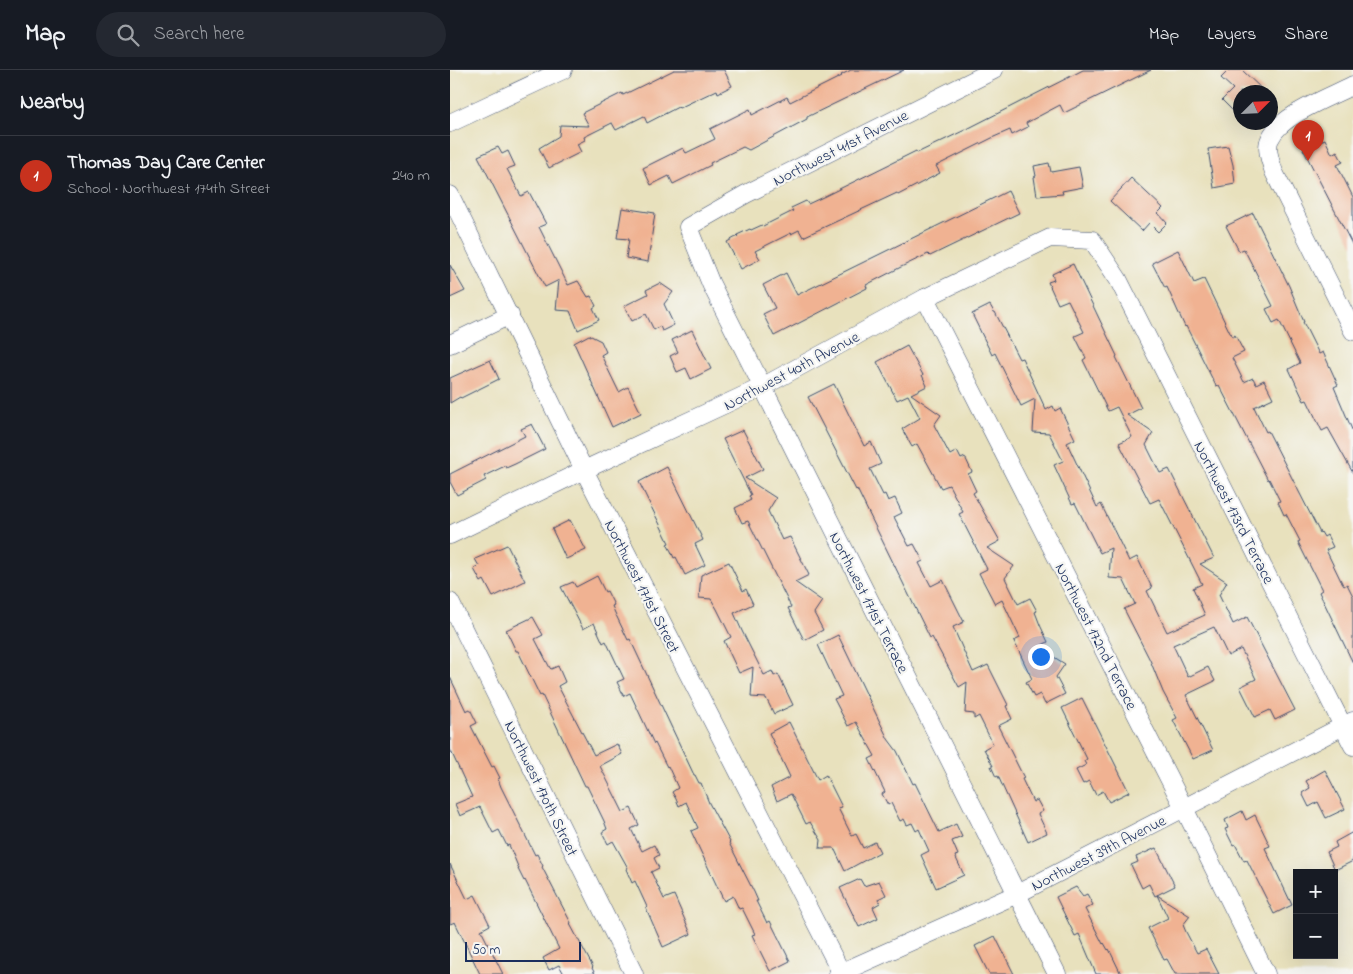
<!DOCTYPE html>
<meta charset="utf-8">
<style>
:root{--surface:#171b24;--page:#242831;--text:#f1f3f6;--muted:#9ea1a6;--line:#363941;--accent:#c8321e}
body{margin:0;font-family:"Indie Flower",sans-serif;background:var(--page);color:var(--text)}
.controls{position:absolute;right:15px;bottom:15px;display:grid;overflow:hidden;border-radius:0px;box-shadow:0 5px 20px #0002}
.controls button{width:45px;height:45px;display:grid;place-items:center;padding:0;border:0;border-bottom:1px solid var(--line);background:var(--surface);color:var(--text);font:25px sans-serif}
.compass{position:absolute;left:783px;top:15px;width:45px;height:45px;border-radius:50%;background:var(--surface);box-shadow:0 5px 20px #0002;rotate:66deg}
.scale{position:absolute;left:15px;bottom:12px;width:116px;box-sizing:border-box;padding-left:5px;border:2px solid #1b2f5e;border-top:0;font-size:14px;line-height:18px;white-space:nowrap;color:#1b2f5e;-webkit-text-stroke:4px #f6f6f2;paint-order:stroke}
.you{position:absolute;left:590px;top:586px;width:18px;height:18px;margin:-12px;border:4px solid #fff;border-radius:50%;background:#1a73e8;box-shadow:0 0 0 8px #1a73e833}
.badge{display:grid;place-items:center;width:32px;height:32px;border-radius:50%;background:var(--accent);color:#fff;font-size:16px;font-weight:700}
.pin{position:absolute;translate:-50% -41px;filter:drop-shadow(0 1px 2px #0008)}
.pin::after{content:'';position:absolute;top:26px;width:18px;height:15px;background:inherit;clip-path:polygon(0 0,100% 0,50% 100%)}
.list{margin:0;padding:0;list-style:none}
h2{display:flex;justify-content:space-between;align-items:center;height:65px;margin:0;padding:0 20px;font-size:21px}
h2 small{font-size:16px;font-weight:400;color:var(--muted)}
.list li{display:grid;grid-template-columns:32px 1fr auto;gap:15px;align-items:center;box-sizing:border-box;height:80px;padding:0 20px;border-top:1px solid var(--line)}
.list b{display:block;font-size:19px;white-space:nowrap}
.list p{margin:0;font-size:16px;white-space:nowrap;color:var(--muted)}
.list em{font-size:16px;font-style:normal;color:var(--muted)}
.icon{flex:none;width:28px;height:28px;fill:none;stroke:currentColor;stroke-width:2;stroke-linecap:round;stroke-linejoin:round}
.map{position:relative;flex:none;width:903px;height:904px;overflow:hidden}
header{display:flex;align-items:center;gap:30px;box-sizing:border-box;height:70px;padding:0 25px;background:var(--surface);border-bottom:1px solid var(--line)}
header strong{font-size:24px}
nav{display:flex;gap:28px;margin-inline-start:auto;font-size:18px}
.search{width:350px;height:45px;background:var(--page);display:flex;align-items:center;gap:12px;box-sizing:border-box;padding:0 18px;border-radius:28px;color:var(--muted);font-size:19px}
main{display:flex}
aside{flex:1;background:var(--surface)}
.map>svg:first-child{display:block}
</style>
<header>
<strong>Map</strong>
<div class="search"><svg class="icon" aria-label="search" viewBox="0 0 24 24"><circle cx="10" cy="10" r="6"/><path d="M15 15l6 6"/></svg>Search here</div>
<nav><a>Map</a><a>Layers</a><a>Share</a></nav>
</header>
<main>
<aside>
<h2>Nearby<small></small></h2>
<ul class="list">
<li><span class="badge">1</span><div><b>Thomas Day Care Center</b><p>School · Northwest 174th Street</p></div><em>240 m</em></li>
</ul>
</aside>
<div class="map">
<svg width="903" height="904" viewBox="0 0 903 904">
<rect width="100%" height="100%" fill="#f6f6f2"/>
<filter id="ink" filterUnits="userSpaceOnUse"><feTurbulence type="fractalNoise" baseFrequency=".02" numOctaves="2"/><feDisplacementMap in="SourceGraphic" scale="10" xChannelSelector="R" yChannelSelector="G"/><feConvolveMatrix kernelMatrix="1 2 1 2 8 2 1 2 1" color-interpolation-filters="sRGB"/></filter>
<filter id="wash" filterUnits="userSpaceOnUse"><feTurbulence type="fractalNoise" baseFrequency=".0096" numOctaves="4" result="noise"/><feDisplacementMap in="SourceGraphic" scale="20" xChannelSelector="R" yChannelSelector="G"/><feGaussianBlur stdDeviation="1.12" result="paint"/><feColorMatrix in="noise" values="0 0 0 0 0 0 0 0 0 0 0 0 0 0 0 0 0 1.4 0 .05"/><feComposite in="paint" operator="in"/></filter>
<g filter="url(#wash)">
<rect width="100%" height="100%" fill="#e8e1bd"/>
<g id="blocks">
<!-- building -->
<g fill="#f0b292">
<path d="M224,0H274L282,16L268,23L267,20L229,38L228,37L197,53L194,46L166,60L162,53L134,67L135,70L127,74L131,82L99,98L89,78L109,66L110,55L139,56L132,43L172,23L173,25Z"/>
<path d="M401,0H454L357,47V49L299,80L293,77L260,93L261,95L223,114L219,106L201,115L193,98L233,78L236,83L265,69L260,59L300,39L302,45L337,27L340,32L392,6L391,5Z"/>
<path d="M633,0H701L614,43L610,35L576,53L578,57L562,65L560,60L544,67L486,96L490,103L448,125L447,123L353,167L349,160L341,164V163L305,181L310,189L291,199L277,172L288,166L287,165L300,159L301,160L312,155L313,156L343,141L341,138L356,131L358,134L373,127L458,85L466,81L467,83L517,59Z"/>
<path d="M779,0H792L815,22H790V48L772,30L783,19L771,8Z"/>
<path d="M875,69L882,84L887,81L890,87L893,92L887,95L903,127V176L853,79Z"/>
<path d="M778,76L783,95L785,114L764,118L758,79Z"/>
<path d="M48,77L52,84L58,81L65,96L57,99L71,126L79,122L96,154L89,157L118,215L128,211L138,227L141,226L146,236L143,238L149,250L128,260L120,241L106,240L109,210L95,217L28,86Z"/>
<path d="M599,93L601,102L629,97L633,117L612,121L613,124L587,126L584,107L586,106L584,96Z"/>
<path d="M681,108L713,138L708,143L717,153L708,162L699,153L692,161L660,131Z"/>
<path d="M558,121L569,143L480,186L478,184L451,197L416,215L417,218L324,266L313,244L325,238L313,215L336,203L347,225Z"/>
<path d="M172,138L205,143L198,192L176,188L179,169L167,168Z"/>
<path d="M803,143L839,216L854,252H853L869,284L873,282L888,315L884,317L903,362V403L878,358L872,361L857,330L854,331L839,299L850,293L829,250L823,253L816,239L823,236L794,179L789,181L776,156Z"/>
<path d="M728,180L744,213L754,209L782,267L785,265L794,282L782,288L794,312L803,308L806,314L814,310L823,328L804,337L816,362L818,361L870,463L871,462L874,467L877,465L883,477L876,480L892,513L894,516L897,514L903,526V593L869,522L872,520L848,472L850,471L836,444L834,445L828,432L830,431L819,409L818,410L769,315L766,316L736,256L735,257L717,217L715,218L702,193Z"/>
<path d="M623,194L667,286L666,287L691,338L677,345L703,363L696,375L710,403L719,399L764,488L750,494L777,512L769,525L783,554L797,547L845,640L825,650L820,640L805,647L790,617L806,609L791,579L778,586L764,557L723,575L738,607L758,597L765,611L736,625L763,680L743,689L723,650L727,648L713,622L700,590L674,539L685,534L673,509L659,508L661,478L650,483L625,433L622,434L604,395L613,391L599,363L583,362L585,329L571,336L545,283L542,285L522,244L540,235L544,242H545L569,289L572,288L596,340L603,336L605,341L610,338L625,369L617,373L647,437L651,434L679,491L687,487L702,518L697,521L717,562L755,545L743,518L752,514L709,429L700,433L669,373L682,367L667,337L658,341L633,290L636,288L625,266L634,262L618,230L608,234L598,212L604,210L602,204Z"/>
<path d="M0,195L15,221L0,228Z"/>
<path d="M210,213L223,222L214,234L224,255L212,261L210,256L204,260L196,244L182,251L174,236L198,224L196,220Z"/>
<path d="M242,260L261,299L241,309L236,298L227,302L220,286L228,282L222,270Z"/>
<path d="M139,265L151,271L156,282L151,285L169,322L178,317L191,343L162,357L124,273Z"/>
<path d="M457,276L473,305H472L477,316L461,324L491,345L484,355L500,385L507,381L511,389L515,387L522,402L518,404L526,421L523,423L550,471L537,478L564,496L555,508L568,534L580,528L587,541L585,542L590,555L598,572L588,577L615,594L606,607L615,624L595,634L590,624L584,627L576,612L582,609L564,571L570,568L552,530L545,534L531,507L529,503L537,499L509,444L513,442L499,415L491,418L467,374L462,377L452,359L470,348L458,325L447,330L427,292Z"/>
<path d="M40,290L49,309L11,328L10,327L0,333V308Z"/>
<path d="M384,314L414,376L421,372L431,394L420,399L433,425L435,424L438,431L445,428L452,443L444,447L459,476L464,474L473,491L469,493L481,516L493,510L514,552L503,557L523,602L538,595L558,635L556,636L562,649L548,656L574,708L572,709L583,732L587,730L593,741L588,744L597,763L578,772L548,706L546,707L541,696H543L534,679L543,674L529,646L524,649V644L515,643L517,612L509,617L482,567L480,568L407,419L406,420L358,327Z"/>
<path d="M82,354L95,379L65,394L56,398L55,396L34,406L36,410L7,425L0,412V404L75,366L71,359Z"/>
<path d="M293,360L313,399L295,408L326,428L318,441L332,470L340,467L359,505L345,512L372,531L364,543L373,560L354,570L338,538L341,537L298,451L292,453L285,438L301,430L299,426L301,425L273,369Z"/>
<path d="M217,397L253,470L245,474L255,495L235,505L226,487L224,488L221,481L217,474L219,473L189,412Z"/>
<path d="M120,450L136,480L116,489L102,459Z"/>
<path d="M57,475L75,511L43,527L34,510L31,512L24,499L29,496L25,489Z"/>
<path d="M279,492L293,521L296,519L303,534L284,543L292,561L314,605L322,601L324,606L328,604L343,635L324,644L316,628L301,627L303,597L289,603L274,571L281,567L267,539L261,529L249,528L251,505Z"/>
<path d="M147,506L155,522L157,521L164,535L162,536L165,543L178,570L180,569L244,705H245L249,713H251L259,733L280,772L279,773L304,822L308,831H306L317,853L320,851L340,891L320,901L302,865L305,864L292,838L289,839L283,826L274,831L241,761L248,758L236,732L229,736L226,729L222,722L228,718L218,696L217,697L205,673L204,674L180,623L174,626L167,612L174,609L156,571L153,573L144,553L133,559L111,517L123,512L126,517Z"/>
<path d="M83,547L93,565L85,569L100,598L101,599L108,596L115,612L108,616L144,685L167,674L172,684L150,696L173,742L181,738L189,755L181,759L192,781L204,775L209,785L204,788L209,798L201,802L214,829L224,825L241,864L213,877L196,838L197,837L185,811L182,813L176,799L178,798L163,771L158,774L152,762L157,759L154,751L137,716H135L92,625L90,626L68,581H66L56,560Z"/>
<path d="M388,565L438,669L447,681L463,714L465,713L489,762L506,754L512,767L502,771L508,785L505,786L514,805L486,818L471,785L479,781L469,759L466,761L462,753L457,755L454,749L450,751L441,733L438,735L432,724L435,722L419,689L425,686L406,652L398,656L384,629L392,626L368,575Z"/>
<path d="M0,607L16,641L20,639L27,653L21,656L42,697L44,696L50,708L48,709L51,717L85,785L87,784L93,796L92,797L121,853L120,854L143,897L142,898L145,904H114L109,895L99,900L93,888L109,879L75,810L74,811L68,799H69L59,775L57,776L49,760L43,763L30,737L10,746L5,734L22,727L0,679Z"/>
<path d="M632,628L679,722L659,732L653,721L646,725L639,711L633,714L626,700L636,695L634,691L637,689L612,638Z"/>
<path d="M339,652L368,710L376,705L392,737L388,738L402,766L406,764L413,778L425,772L430,782L395,801L384,778H370L371,770L360,752L356,754L341,724L327,731L321,717L340,707L319,663Z"/>
<path d="M875,700L895,739L876,748L868,732L859,737L852,723L860,718L856,711Z"/>
<path d="M792,741L796,750L805,745L820,776L815,778L842,835L824,844L797,790L794,791L785,774L783,775L775,759L778,758L775,750Z"/>
<path d="M903,762V791L885,800L877,782L887,777L885,772Z"/>
<path d="M706,778L725,816L707,825L740,846L733,855L736,862L747,883L756,879L769,904H725L717,889L714,890L698,858L718,848L707,825L705,826L699,814L692,818L681,795L688,792L686,787Z"/>
<path d="M0,794L17,829L25,825L40,855L31,860L53,904H30L5,852L0,854Z"/>
<path d="M410,809L414,816L429,811L436,825L428,829L430,833L423,837L428,848L409,857L390,818Z"/>
<path d="M626,817L633,826L637,824L643,835L635,839L653,874L654,873L658,880L659,879L671,904H646L629,864L625,866L606,827Z"/>
<path d="M545,866L564,904H539L525,876Z"/>
</g>
</g>
</g>
<g filter="url(#ink)">
<use href="#blocks" fill-opacity="0" stroke="#3a4a6c" stroke-width="1"/>
<g fill="none" stroke-linecap="round" stroke-linejoin="round">
<defs>
<g id="minor">
<path d="M544,0L296,124L238,157L261,214L607,904"/>
<path d="M903,15C880,27 830,45 820,69C815,78 821,93 824,102L903,261"/>
<path d="M0,53L113,0"/>
<path d="M0,125L134,400L392,904"/>
<path d="M475,228L734,738L816,904"/>
<path d="M0,274L60,245"/>
<path d="M0,465L134,400L312,317L475,228L600,168L642,170L668,209L903,676"/>
<path d="M0,532L184,904"/>
<path d="M388,904L567,824L903,651"/>
</g>
</defs>
<!-- minor casing -->
<use href="#minor" stroke="#3a4a6c" stroke-width="19"/>
<!-- minor -->
<use href="#minor" stroke="#fff" stroke-width="18"/>
</g>
</g>
<g text-anchor="middle" stroke-width="4.5" stroke-linejoin="round" paint-order="stroke">
<!-- street labels -->
<g font-size="16" fill="#1b2f5e" stroke="#f6f6f2">
<text transform="translate(390 77) rotate(-27)" y="6">Northwest 41st Avenue</text>
<text transform="translate(341 300) rotate(-28)" y="6">Northwest 40th Avenue</text>
<text transform="translate(785 442) rotate(63)" y="6">Northwest 173rd Terrace</text>
<text transform="translate(193 516) rotate(63)" y="6">Northwest 171st Street</text>
<text transform="translate(420 532) rotate(63)" y="6">Northwest 171st Terrace</text>
<text transform="translate(647 566) rotate(63)" y="6">Northwest 172nd Terrace</text>
<text transform="translate(92 718) rotate(64)" y="6">Northwest 170th Street</text>
<text transform="translate(648 782) rotate(-27)" y="6">Northwest 39th Avenue</text>
</g>
</g>
</svg>
<div class="controls">
<button>+</button>
<button>−</button>
</div>
<svg class="compass" viewBox="-18 -18 36 36"><path d="M0-13l5 13h-10z" fill="#e53935"/><path d="M0 13l5-13h-10z" fill="#9ea1a6"/></svg>
<div class="scale">50 m</div>
<div class="you"></div>
<div class="pin badge" style="left:858px;top:91px">1</div>
</div>
</main>
